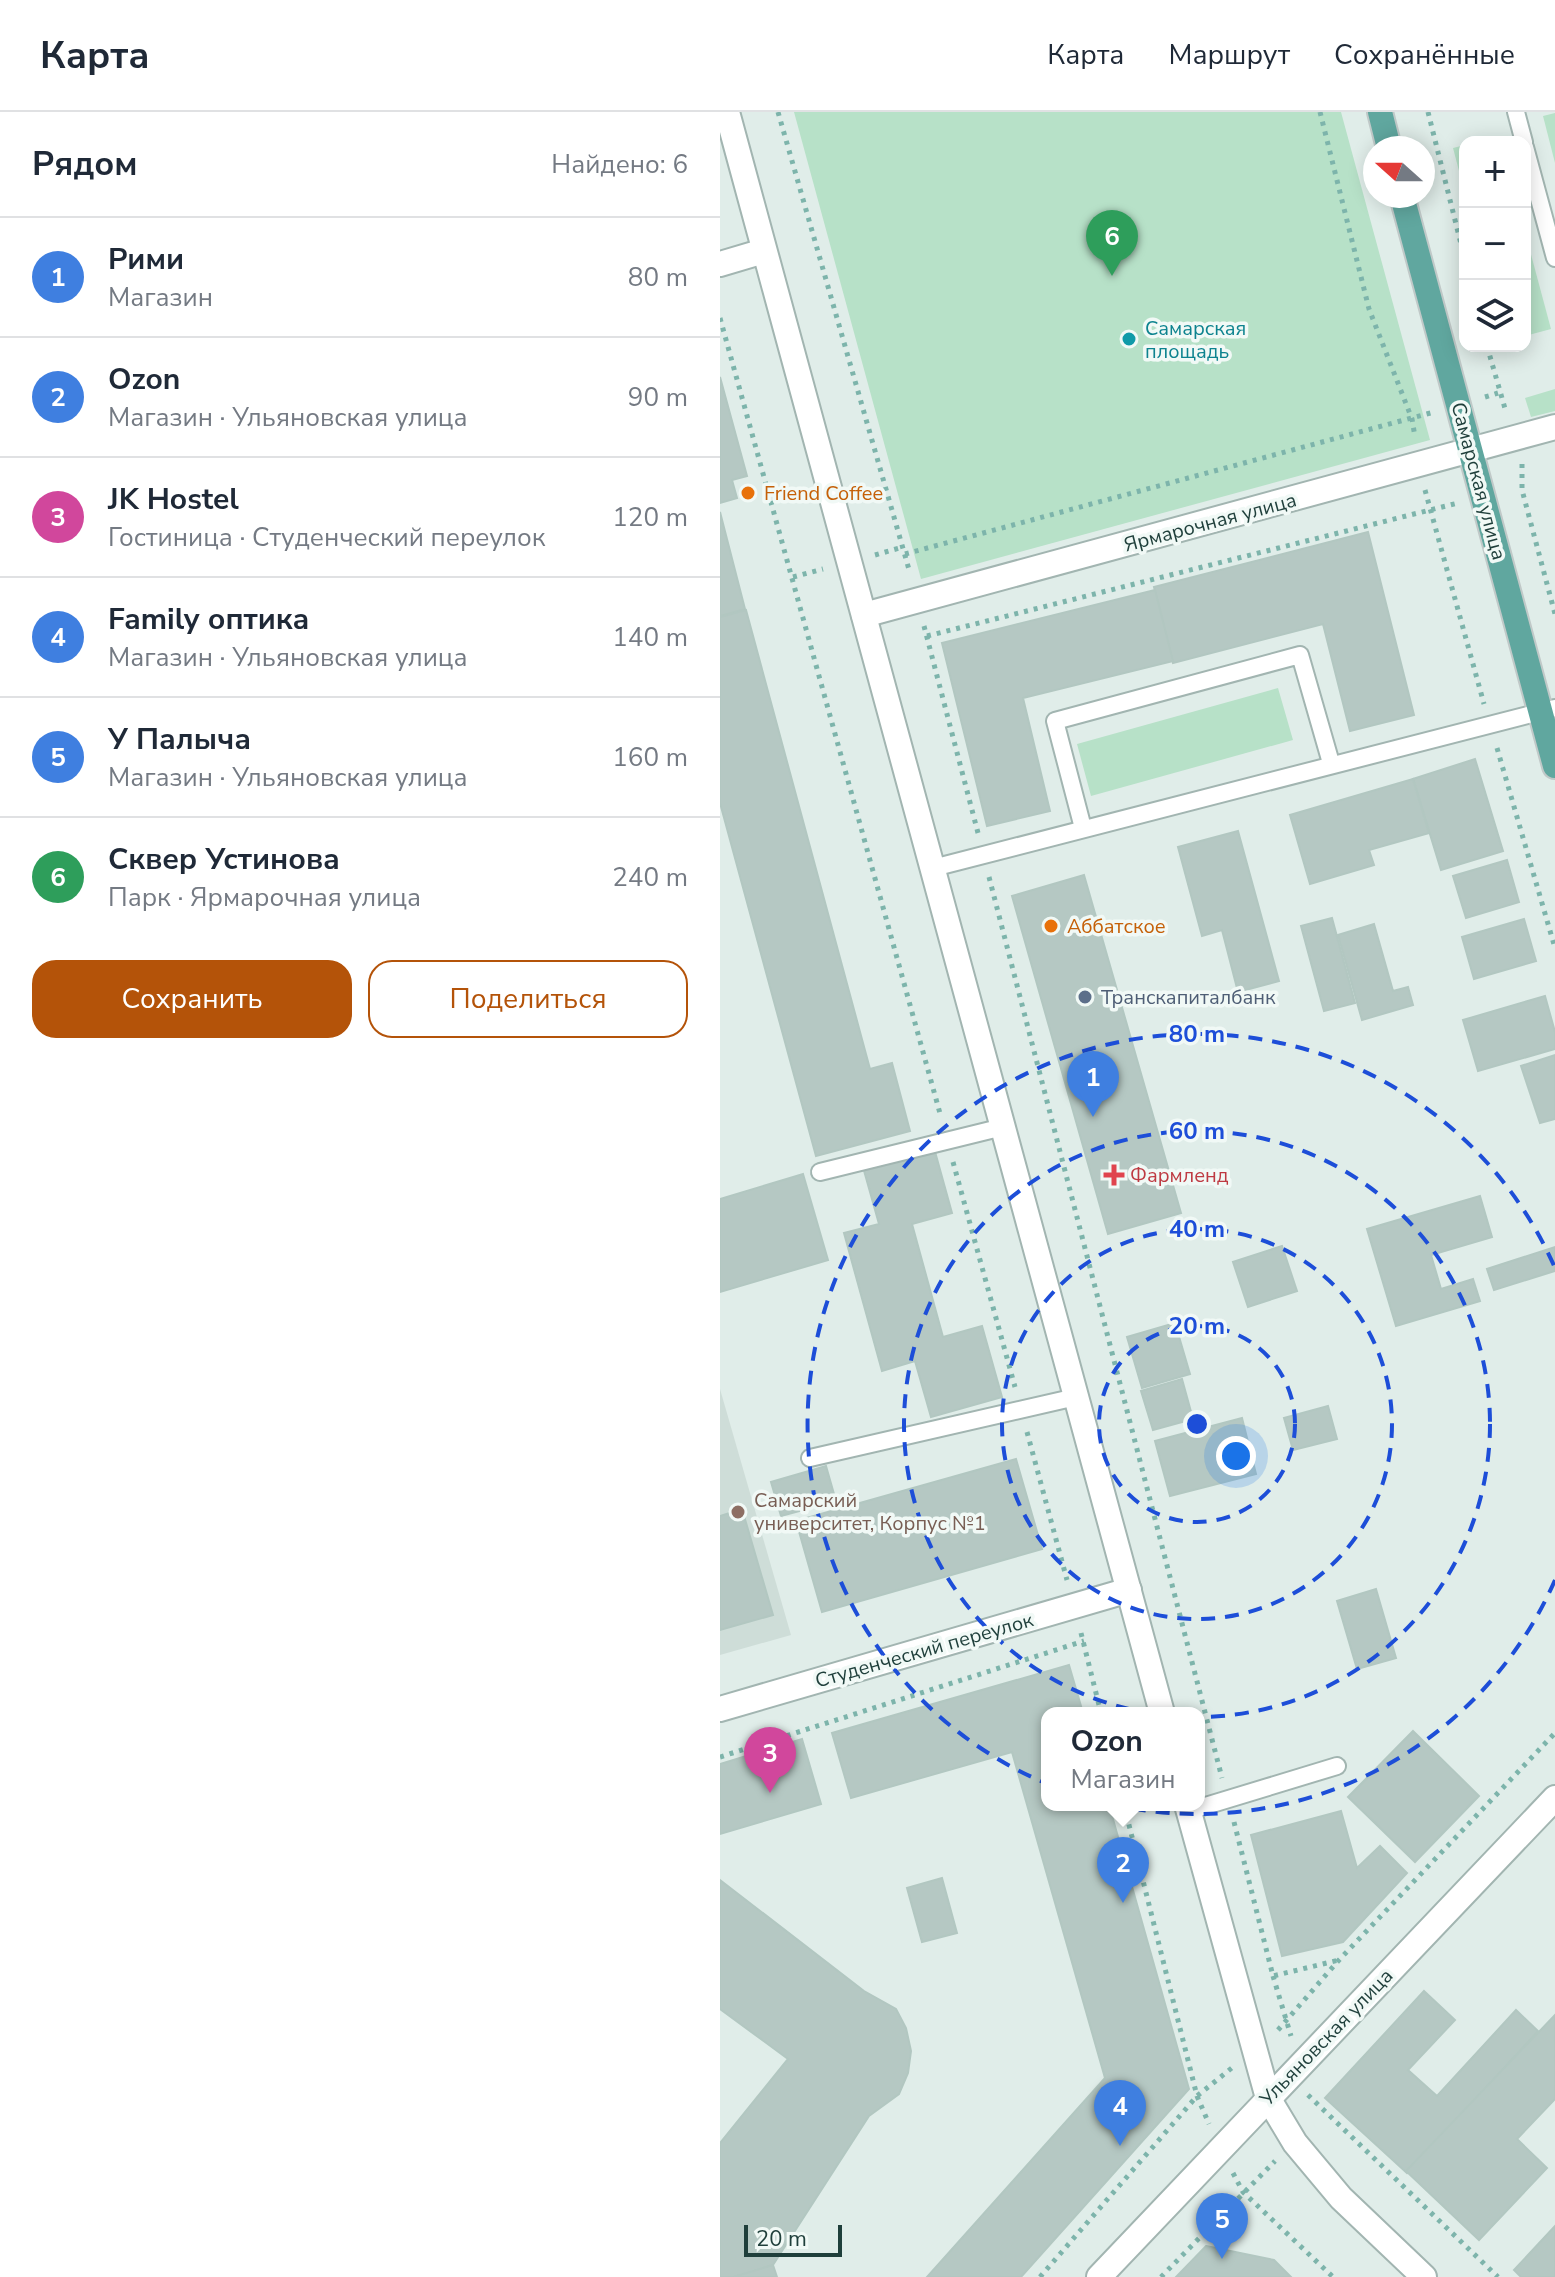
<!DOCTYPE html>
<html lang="ru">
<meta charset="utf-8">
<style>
:root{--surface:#fff;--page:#f6f6f7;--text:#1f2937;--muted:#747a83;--line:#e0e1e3;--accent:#b45309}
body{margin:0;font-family:"Nunito Sans",sans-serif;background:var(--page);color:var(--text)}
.controls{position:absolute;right:24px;top:24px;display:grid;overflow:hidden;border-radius:16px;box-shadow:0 4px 20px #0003}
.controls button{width:72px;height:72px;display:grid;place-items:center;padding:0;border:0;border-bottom:2px solid var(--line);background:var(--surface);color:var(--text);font:40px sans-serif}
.compass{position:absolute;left:643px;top:24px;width:72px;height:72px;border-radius:50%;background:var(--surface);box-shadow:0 4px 20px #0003;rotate:291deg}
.scale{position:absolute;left:24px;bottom:20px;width:98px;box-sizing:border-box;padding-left:8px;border:4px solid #1f3f3b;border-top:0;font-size:22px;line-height:28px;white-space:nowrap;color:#1f3f3b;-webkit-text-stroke:6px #f1f9f6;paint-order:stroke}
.you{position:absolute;left:516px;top:1344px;width:28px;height:28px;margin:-20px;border:6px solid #fff;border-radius:50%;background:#1a73e8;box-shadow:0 0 0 12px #1a73e833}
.badge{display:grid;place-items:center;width:52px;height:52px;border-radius:50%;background:var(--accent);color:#fff;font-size:26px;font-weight:700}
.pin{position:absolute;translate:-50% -66px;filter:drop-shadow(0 2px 4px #0008)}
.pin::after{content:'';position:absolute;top:42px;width:28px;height:24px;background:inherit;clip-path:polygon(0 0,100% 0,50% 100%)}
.popup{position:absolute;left:321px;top:1595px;width:164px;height:104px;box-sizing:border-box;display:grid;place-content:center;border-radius:16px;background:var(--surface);filter:drop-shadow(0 2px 6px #0005);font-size:26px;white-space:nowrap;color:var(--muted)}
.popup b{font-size:30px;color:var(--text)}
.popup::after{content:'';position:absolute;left:50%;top:100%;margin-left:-16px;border:16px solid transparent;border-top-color:var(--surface)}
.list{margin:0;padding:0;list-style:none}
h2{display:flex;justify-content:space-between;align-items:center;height:104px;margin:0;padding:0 32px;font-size:34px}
h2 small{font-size:26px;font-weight:400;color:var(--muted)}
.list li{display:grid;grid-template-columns:52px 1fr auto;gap:24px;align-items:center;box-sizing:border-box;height:120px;padding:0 32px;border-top:2px solid var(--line)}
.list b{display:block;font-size:30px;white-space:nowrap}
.list p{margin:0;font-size:26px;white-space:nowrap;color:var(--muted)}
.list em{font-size:26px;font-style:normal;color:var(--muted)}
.actions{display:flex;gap:16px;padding:24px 32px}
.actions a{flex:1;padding:18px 0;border:2px solid var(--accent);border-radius:24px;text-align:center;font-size:28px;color:var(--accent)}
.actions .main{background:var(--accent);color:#fff}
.icon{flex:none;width:44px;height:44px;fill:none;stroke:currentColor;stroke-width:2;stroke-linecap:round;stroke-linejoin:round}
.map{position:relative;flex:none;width:835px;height:2165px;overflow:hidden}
header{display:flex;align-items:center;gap:48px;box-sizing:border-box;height:112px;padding:0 40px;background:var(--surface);border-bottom:2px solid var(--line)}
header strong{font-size:38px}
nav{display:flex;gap:44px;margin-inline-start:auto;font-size:28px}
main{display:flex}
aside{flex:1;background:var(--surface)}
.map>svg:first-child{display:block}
</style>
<header>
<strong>Карта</strong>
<nav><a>Карта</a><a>Маршрут</a><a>Сохранённые</a></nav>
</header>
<main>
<aside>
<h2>Рядом<small>Найдено: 6</small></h2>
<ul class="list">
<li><span class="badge" style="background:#3f7fe0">1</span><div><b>Рими</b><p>Магазин</p></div><em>80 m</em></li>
<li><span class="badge" style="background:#3f7fe0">2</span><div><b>Ozon</b><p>Магазин · Ульяновская улица</p></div><em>90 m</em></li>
<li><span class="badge" style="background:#d1479c">3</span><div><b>JK Hostel</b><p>Гостиница · Студенческий переулок</p></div><em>120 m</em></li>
<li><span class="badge" style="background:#3f7fe0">4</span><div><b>Family оптика</b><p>Магазин · Ульяновская улица</p></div><em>140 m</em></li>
<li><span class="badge" style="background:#3f7fe0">5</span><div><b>У Палыча</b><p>Магазин · Ульяновская улица</p></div><em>160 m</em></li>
<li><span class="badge" style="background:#2e9e5b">6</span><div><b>Сквер Устинова</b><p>Парк · Ярмарочная улица</p></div><em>240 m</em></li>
</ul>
<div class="actions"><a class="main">Сохранить</a><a>Поделиться</a></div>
</aside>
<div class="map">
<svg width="835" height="2165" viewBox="0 0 835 2165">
<rect width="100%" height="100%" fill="#e0ede9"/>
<!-- built -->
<path fill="#ceddd8" d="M0,1277L71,1523L0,1543Z"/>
<!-- green -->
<g fill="#b7e1c8">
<path d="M74,0H621L710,328L201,467Z"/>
<path d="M835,1V51L823,4Z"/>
<path d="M745,33V82L733,36Z"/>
<path d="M805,120L831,217L805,224Z"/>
<path d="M835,277V299L811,305L805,286Z"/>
<path d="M558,576L573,628L371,684L357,632Z"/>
</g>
<!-- building -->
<g fill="#b5c8c3" stroke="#b2c7c1" stroke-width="2">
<path d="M0,265L27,364L12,368L17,386L0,391Z"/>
<path d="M0,400L25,497L0,504Z"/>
<path d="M648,420L694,603L630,619L603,512L453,551L434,475Z"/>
<path d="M435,478L453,549L303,586L330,699L267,714L222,531Z"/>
<path d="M26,498L150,957L172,951L190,1019L96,1044L0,691V505Z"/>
<path d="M755,647L783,739L721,758L693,667Z"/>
<path d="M693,667L709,721L649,738L654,753L590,772L570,703Z"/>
<path d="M518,719L559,869L518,880L502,818L482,824L458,735Z"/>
<path d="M787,748L799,790L746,806L733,764Z"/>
<path d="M364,763L461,1101L388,1122L292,784Z"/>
<path d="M612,806L635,891L604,899L581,814Z"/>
<path d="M804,807L816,849L754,867L742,825Z"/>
<path d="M654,812L673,879L688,875L693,893L642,908L618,823Z"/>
<path d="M825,884L835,920V937L758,959L743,908Z"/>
<path d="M835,943V1007L820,1011L801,954Z"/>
<path d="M214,1036L232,1101L192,1112L223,1225L262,1214L282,1285L211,1305L195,1249L162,1259L124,1121L159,1112L143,1055Z"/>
<path d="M83,1062L108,1148L0,1180V1087Z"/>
<path d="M760,1084L772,1125L711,1143L721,1177L753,1167L760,1189L676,1214L647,1117Z"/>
<path d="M562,1134L577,1179L528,1195L513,1150Z"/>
<path d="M835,1135V1159L774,1178L767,1157Z"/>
<path d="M455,1211L470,1262L422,1276L407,1225Z"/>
<path d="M462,1267L473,1307L433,1318L421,1279Z"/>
<path d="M608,1294L617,1327L573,1338L564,1306Z"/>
<path d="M522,1306L536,1362L450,1384L435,1329Z"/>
<path d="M296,1347L322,1437L102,1500L76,1409Z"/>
<path d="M106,1354L116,1389L61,1404L51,1370Z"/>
<path d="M22,1397L53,1503L0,1518V1404Z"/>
<path d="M656,1477L676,1546L637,1557L617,1489Z"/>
<path d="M349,1553L363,1601H327V1693H389L469,1977L301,2165H207L385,1966L292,1640L131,1686L112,1621Z"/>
<path d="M693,1619L759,1684L695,1750L628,1685Z"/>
<path d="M82,1627L101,1692L0,1722V1652Z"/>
<path d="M621,1699L637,1756L660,1734L687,1761L623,1830L562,1844L531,1723Z"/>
<path d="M222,1766L237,1821L202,1830L187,1776Z"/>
<path d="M0,1768L144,1879L176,1897L186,1916L191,1939L188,1961L179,1982L149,2004L53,2153L14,2165H0V2031L68,1947L0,1897Z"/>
<path d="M704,1879L735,1908L688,1958L717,1984L796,1898L818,1919L687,2061L605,1986Z"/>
<path d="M835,1903V1987L797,2027L827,2056L759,2128L686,2059Z"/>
<path d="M835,2114V2165H801L794,2158Z"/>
<path d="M486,2134L554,2148L571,2165H456Z"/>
<path d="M53,2153L57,2165H14Z"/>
</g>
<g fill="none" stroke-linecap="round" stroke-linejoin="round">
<defs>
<g id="service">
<path d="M796,0L804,30"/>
<path d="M805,35L835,146"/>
<path d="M363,716L335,609L580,543L611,651"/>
<path d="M213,756L835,596"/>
<path d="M100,1060L283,1015"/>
<path d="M90,1346L356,1285"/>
<path d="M469,1699L617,1654"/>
</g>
<g id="minor">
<path d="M0,152L44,139"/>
<path d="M144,503L835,315"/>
<path d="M0,1597L409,1478"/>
<path d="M379,2165L835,1686"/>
</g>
<g id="tertiary">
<path d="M7,0L442,1601"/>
<path d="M467,1693L548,1986L575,2031L621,2086L704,2165"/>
</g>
<g id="primary">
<path d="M660,0L669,36"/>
<path d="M682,84L835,654"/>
</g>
</defs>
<!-- service casing -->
<use href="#service" stroke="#a2b5b1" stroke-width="20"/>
<!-- minor casing -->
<use href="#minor" stroke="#a2b5b1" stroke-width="28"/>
<!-- tertiary casing -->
<use href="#tertiary" stroke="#a2b5b1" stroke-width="28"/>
<!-- primary casing -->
<use href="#primary" stroke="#c0c9c8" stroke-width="28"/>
<!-- path -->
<g stroke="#7db4ab" stroke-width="5" stroke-dasharray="4 6" stroke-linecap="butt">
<path d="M58,0L190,461"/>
<path d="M600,0L649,197L692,307L695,325"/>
<path d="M708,0L745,148"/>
<path d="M0,206L221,1005"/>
<path d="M767,234L786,300"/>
<path d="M765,285L778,281"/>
<path d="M802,352V378L835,502"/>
<path d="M705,378L764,592"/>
<path d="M185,442L714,300"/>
<path d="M155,443L183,435"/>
<path d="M73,465L103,457"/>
<path d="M204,514L258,721"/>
<path d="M207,524L738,391"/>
<path d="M777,636L835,836"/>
<path d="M269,765L502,1666"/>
<path d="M233,1050L295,1275"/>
<path d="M307,1320L347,1468"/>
<path d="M361,1521L381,1601"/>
<path d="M0,1645L364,1529"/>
<path d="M404,1693L477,1984L489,2012"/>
<path d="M514,1710L553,1864L619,1848"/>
<path d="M553,1864L571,1924"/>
<path d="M558,1918L619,1848L835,1621"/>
<path d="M588,1983L778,2165"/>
<path d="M513,2061L523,2080L613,2165"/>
<path d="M320,2165L477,1984L513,1955"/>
<path d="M441,2165L555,2049"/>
</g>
<!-- service -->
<use href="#service" stroke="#fff" stroke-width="16"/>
<!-- minor -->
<use href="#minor" stroke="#fff" stroke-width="24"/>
<!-- tertiary -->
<use href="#tertiary" stroke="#fff" stroke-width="24"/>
<!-- primary -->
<use href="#primary" stroke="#60a79f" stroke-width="24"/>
</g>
<!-- distance rings -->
<g fill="none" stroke="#1d4ed8" stroke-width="4" stroke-dasharray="14 10">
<circle cx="477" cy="1312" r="98"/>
<circle cx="477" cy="1312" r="195"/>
<circle cx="477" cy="1312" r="293"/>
<path d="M835 1468A390 390 0 1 1 835 1156"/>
</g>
<!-- markers -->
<circle fill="#0f9aa8" stroke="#f1f9f6" stroke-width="3" cx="409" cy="227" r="8"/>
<g fill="#e8710a" stroke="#f1f9f6" stroke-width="3">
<circle cx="28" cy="381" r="8"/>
<circle cx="331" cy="814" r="8"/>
</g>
<circle fill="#5c6f8a" stroke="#f1f9f6" stroke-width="3" cx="365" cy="885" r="8"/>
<path fill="#e0444e" stroke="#f1f9f6" stroke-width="3" d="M390 1051h8v8h8v8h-8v8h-8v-8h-8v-8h8z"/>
<circle fill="#8d6e63" stroke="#f1f9f6" stroke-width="3" cx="18" cy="1400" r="8"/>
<g text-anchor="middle" stroke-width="7" stroke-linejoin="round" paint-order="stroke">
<!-- culture labels -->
<g font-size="20" fill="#0d838f" stroke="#f1f9f6" text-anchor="start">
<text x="425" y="223">Самарская<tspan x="425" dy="23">площадь</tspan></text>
</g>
<!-- street labels -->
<g font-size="20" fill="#1f3f3b" stroke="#f1f9f6">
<text transform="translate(759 369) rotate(75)" y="7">Самарская улица</text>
<text transform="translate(490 410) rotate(-15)" y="7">Ярмарочная улица</text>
<text transform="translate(204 1538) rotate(-16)" y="7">Студенческий переулок</text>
<text transform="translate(606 1925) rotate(-46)" y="7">Ульяновская улица</text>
</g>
<!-- food labels -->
<g font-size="20" fill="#c56008" stroke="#f1f9f6" text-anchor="start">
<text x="44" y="388">Friend Coffee</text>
<text x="347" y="821">Аббатское</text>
</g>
<!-- service labels -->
<g font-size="20" fill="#4e5e75" stroke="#f1f9f6" text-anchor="start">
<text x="381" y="892">Транскапиталбанк</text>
</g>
<!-- health labels -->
<g font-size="20" fill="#be3a42" stroke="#f1f9f6" text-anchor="start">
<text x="410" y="1070">Фармленд</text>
</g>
<!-- education labels -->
<g font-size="20" fill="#785e54" stroke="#f1f9f6" text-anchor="start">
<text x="34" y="1395">Самарский<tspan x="34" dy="23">университет, Корпус №1</tspan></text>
</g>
</g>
<circle cx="477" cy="1312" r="12" fill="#1d4ed8" stroke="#f1f9f6" stroke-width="4"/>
<g font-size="24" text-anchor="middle" font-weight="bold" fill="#1d4ed8" stroke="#f1f9f6" stroke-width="7" stroke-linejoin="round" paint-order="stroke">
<text x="477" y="930">80 m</text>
<text x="477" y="1027">60 m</text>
<text x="477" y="1125">40 m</text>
<text x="477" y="1222">20 m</text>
</g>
</svg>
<div class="controls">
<button>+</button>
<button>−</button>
<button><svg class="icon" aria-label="layers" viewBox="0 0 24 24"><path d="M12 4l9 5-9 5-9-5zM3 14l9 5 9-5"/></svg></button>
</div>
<svg class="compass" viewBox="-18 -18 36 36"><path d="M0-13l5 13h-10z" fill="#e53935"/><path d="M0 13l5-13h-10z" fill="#747a83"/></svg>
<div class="scale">20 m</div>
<div class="you"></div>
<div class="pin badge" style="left:373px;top:1005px;background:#3f7fe0">1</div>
<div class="pin badge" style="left:403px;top:1791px;background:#3f7fe0">2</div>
<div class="popup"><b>Ozon</b>Магазин</div>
<div class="pin badge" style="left:50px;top:1681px;background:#d1479c">3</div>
<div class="pin badge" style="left:400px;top:2034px;background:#3f7fe0">4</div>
<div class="pin badge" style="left:502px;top:2147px;background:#3f7fe0">5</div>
<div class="pin badge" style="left:392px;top:164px;background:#2e9e5b">6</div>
</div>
</main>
